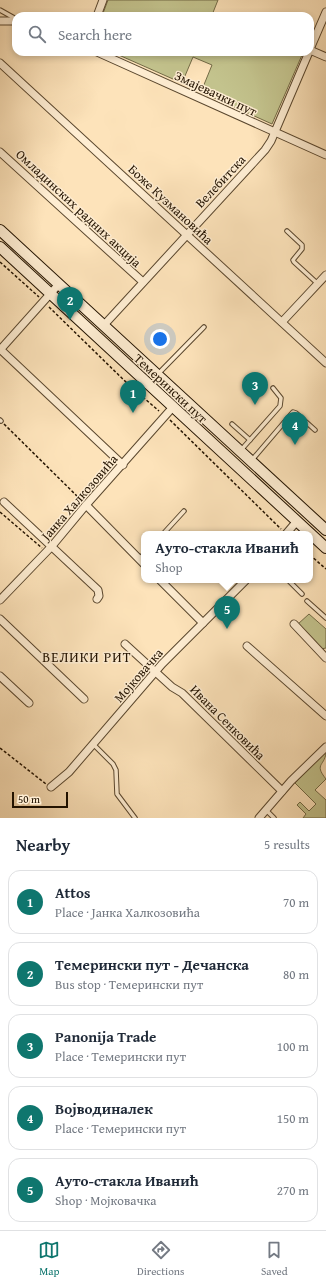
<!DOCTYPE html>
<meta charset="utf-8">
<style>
:root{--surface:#fff;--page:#f2f2f3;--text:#1f2937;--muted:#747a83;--line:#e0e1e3;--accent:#0f766e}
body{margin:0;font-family:"Gentium Book Plus",serif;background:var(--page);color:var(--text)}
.scale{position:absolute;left:12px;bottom:10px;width:56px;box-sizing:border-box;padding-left:4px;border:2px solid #231300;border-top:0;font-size:11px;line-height:14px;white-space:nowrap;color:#231300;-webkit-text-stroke:3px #feedd2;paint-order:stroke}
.you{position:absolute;left:160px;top:339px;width:14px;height:14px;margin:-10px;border:3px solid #fff;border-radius:50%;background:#1a73e8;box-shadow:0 0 0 6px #1a73e833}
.badge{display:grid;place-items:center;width:26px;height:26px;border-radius:50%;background:var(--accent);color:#fff;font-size:13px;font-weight:700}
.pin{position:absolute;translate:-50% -33px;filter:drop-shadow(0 1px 2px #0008)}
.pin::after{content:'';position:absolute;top:21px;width:14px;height:12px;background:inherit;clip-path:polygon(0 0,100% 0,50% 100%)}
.popup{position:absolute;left:141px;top:531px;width:172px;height:52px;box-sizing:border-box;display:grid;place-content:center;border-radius:8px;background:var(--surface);filter:drop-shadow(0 1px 3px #0005);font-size:13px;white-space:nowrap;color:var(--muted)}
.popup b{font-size:15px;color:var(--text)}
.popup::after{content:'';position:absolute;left:50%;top:100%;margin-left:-8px;border:8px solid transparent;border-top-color:var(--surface)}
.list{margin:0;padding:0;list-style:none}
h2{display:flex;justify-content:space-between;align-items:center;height:52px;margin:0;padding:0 16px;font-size:17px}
h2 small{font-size:13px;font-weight:400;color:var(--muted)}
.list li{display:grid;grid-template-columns:26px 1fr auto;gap:12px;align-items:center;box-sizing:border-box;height:64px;margin:0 8px 8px;padding:0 8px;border:1px solid var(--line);border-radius:12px}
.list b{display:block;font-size:15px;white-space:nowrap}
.list p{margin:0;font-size:13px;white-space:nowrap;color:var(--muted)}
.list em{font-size:13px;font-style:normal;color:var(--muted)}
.icon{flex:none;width:22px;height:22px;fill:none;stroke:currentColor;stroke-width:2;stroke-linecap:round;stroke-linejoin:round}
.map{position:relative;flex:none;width:326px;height:818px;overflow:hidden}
.search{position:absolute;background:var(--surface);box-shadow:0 2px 6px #0003;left:12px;right:12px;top:12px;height:44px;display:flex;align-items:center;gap:10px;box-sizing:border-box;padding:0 14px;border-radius:12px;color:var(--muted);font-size:15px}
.sheet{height:412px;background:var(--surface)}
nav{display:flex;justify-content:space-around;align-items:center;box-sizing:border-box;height:56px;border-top:1px solid var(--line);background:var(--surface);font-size:11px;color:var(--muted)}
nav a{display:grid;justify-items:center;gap:2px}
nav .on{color:var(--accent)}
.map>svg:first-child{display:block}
</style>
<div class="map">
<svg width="326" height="818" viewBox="0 0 326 818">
<rect width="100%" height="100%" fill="#fde3ba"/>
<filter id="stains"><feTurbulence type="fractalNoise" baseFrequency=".005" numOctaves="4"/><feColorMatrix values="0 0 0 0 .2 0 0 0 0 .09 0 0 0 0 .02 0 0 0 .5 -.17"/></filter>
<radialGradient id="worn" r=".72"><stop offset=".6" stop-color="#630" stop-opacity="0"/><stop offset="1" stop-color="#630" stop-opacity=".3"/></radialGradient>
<!-- green -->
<g fill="#c3c38d" stroke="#736b46">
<path d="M108,0H218L212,15L213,16H102Z"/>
<path d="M112,52H296L302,55L272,124L201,92L212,65L193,57L182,83Z"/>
<path d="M309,614L326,629V648L321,649L298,624Z"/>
<path d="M326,751C326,766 313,763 326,779L315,790L326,800V818H303L306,814L297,805L300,802L309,811L316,804L295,783Z"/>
</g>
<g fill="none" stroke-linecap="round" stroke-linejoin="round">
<defs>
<g id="service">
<path d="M0,10L16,19"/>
<path d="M230,15L232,16"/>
<path d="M287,231L302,245V249L293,260L294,262L318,284"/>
<path d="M158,374L204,327"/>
<path d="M0,420L1,421"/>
<path d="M232,424L250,440"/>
<path d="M241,450L280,406L281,398L273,388"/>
<path d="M252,460L293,412L296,413L315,430"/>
<path d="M163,534L184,511"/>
<path d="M139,559L144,554"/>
<path d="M288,580L302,594"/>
<path d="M307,601L326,618"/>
<path d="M93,744L113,764L116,770L117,794L135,818"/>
<path d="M266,810L274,818"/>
</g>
<g id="minor">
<path d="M97,16L103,0"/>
<path d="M0,21H16"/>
<path d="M310,49L326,12"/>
<path d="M310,50L326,57"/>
<path d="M97,52L326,155"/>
<path d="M0,63L326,363"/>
<path d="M0,152L143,282"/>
<path d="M282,322L326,275"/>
<path d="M104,325L265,150L271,141L309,52"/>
<path d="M0,349L123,465"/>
<path d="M0,350L59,284"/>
<path d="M4,502L98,590L99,596L97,599"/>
<path d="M86,505L144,564"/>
<path d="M286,534L297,521"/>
<path d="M160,580L203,623"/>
<path d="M0,600L52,546L86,505L173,407"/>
<path d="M0,619L84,699"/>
<path d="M294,624L326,658"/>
<path d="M125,644L172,687L182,693L282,791"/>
<path d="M247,646L326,716"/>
<path d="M0,676L29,703"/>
<path d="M51,787L69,772L162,664L246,580"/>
<path d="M259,818L291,781L326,747"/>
</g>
<g id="secondary">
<path d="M0,230L326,530"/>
<path d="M0,247L326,548"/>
</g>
</defs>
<!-- service casing -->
<use href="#service" stroke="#5a472e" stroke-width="5.5"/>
<!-- minor casing -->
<use href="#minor" stroke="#5a472e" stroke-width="9"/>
<!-- secondary casing -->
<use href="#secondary" stroke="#231300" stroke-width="12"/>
<!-- path -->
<g stroke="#231300" stroke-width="1.5" stroke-dasharray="3 2" stroke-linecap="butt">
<path d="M0,262L39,297"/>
<path d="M49,307L130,386L159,411"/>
<path d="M170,420L281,529"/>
<path d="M4,424L81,500"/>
<path d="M0,512L42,548"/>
<path d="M310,555L326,569"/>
<path d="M0,748L46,784"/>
</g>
<!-- service -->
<use href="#service" stroke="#feedd2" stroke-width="3.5"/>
<!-- minor -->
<use href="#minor" stroke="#feedd2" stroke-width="7"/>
<!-- secondary -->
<use href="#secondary" stroke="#feedd2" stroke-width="10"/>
</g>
<g text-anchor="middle" stroke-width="3" stroke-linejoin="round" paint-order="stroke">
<!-- street labels -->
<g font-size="13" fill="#231300" stroke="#feedd2">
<text transform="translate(216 93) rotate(25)" y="5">Змајевачки пут</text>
<text transform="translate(220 181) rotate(-47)" y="5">Велебитска</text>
<text transform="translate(171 204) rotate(43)" y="5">Боже Кузмановића</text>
<text transform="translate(79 208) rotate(43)" y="5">Омладинских радних акција</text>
<text transform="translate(171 388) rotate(43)" y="5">Темерински пут</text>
<text transform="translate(79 497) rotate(-49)" y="5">Јанка Халкозовића</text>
<text transform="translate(138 675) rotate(-49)" y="5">Мојковачка</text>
<text transform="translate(228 722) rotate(45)" y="5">Ивана Сенковића</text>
</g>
<!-- neighbourhood labels -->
<g font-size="14" letter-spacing="1" fill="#231300" stroke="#feedd2">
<text x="87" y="662">ВЕЛИКИ РИТ</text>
</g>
</g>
<rect width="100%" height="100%" filter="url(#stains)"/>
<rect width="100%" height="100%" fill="url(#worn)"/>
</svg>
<div class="scale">50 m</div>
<div class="you"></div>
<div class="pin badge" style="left:133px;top:413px">1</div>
<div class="pin badge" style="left:70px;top:320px">2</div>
<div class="pin badge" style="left:255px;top:405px">3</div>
<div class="pin badge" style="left:295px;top:445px">4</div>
<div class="pin badge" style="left:227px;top:629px">5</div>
<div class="popup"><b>Ауто-стакла Иванић</b>Shop</div>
<div class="search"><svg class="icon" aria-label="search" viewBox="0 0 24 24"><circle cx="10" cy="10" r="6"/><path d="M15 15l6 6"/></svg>Search here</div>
</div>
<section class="sheet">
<h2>Nearby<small>5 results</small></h2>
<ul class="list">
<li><span class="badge">1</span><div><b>Attos</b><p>Place · Јанка Халкозовића</p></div><em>70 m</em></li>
<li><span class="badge">2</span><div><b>Темерински пут - Дечанска</b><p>Bus stop · Темерински пут</p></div><em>80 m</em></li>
<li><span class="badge">3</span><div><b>Panonija Trade</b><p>Place · Темерински пут</p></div><em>100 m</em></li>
<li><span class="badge">4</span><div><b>Војводиналек</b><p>Place · Темерински пут</p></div><em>150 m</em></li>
<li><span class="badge">5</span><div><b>Ауто-стакла Иванић</b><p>Shop · Мојковачка</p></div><em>270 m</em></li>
</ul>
</section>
<nav>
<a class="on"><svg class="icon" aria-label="map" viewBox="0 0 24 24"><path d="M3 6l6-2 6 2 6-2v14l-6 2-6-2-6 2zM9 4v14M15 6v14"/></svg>Map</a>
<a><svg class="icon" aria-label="directions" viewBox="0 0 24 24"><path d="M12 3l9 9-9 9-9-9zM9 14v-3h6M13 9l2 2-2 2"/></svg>Directions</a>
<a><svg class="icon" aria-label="saved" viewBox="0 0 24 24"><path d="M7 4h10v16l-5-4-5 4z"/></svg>Saved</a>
</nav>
